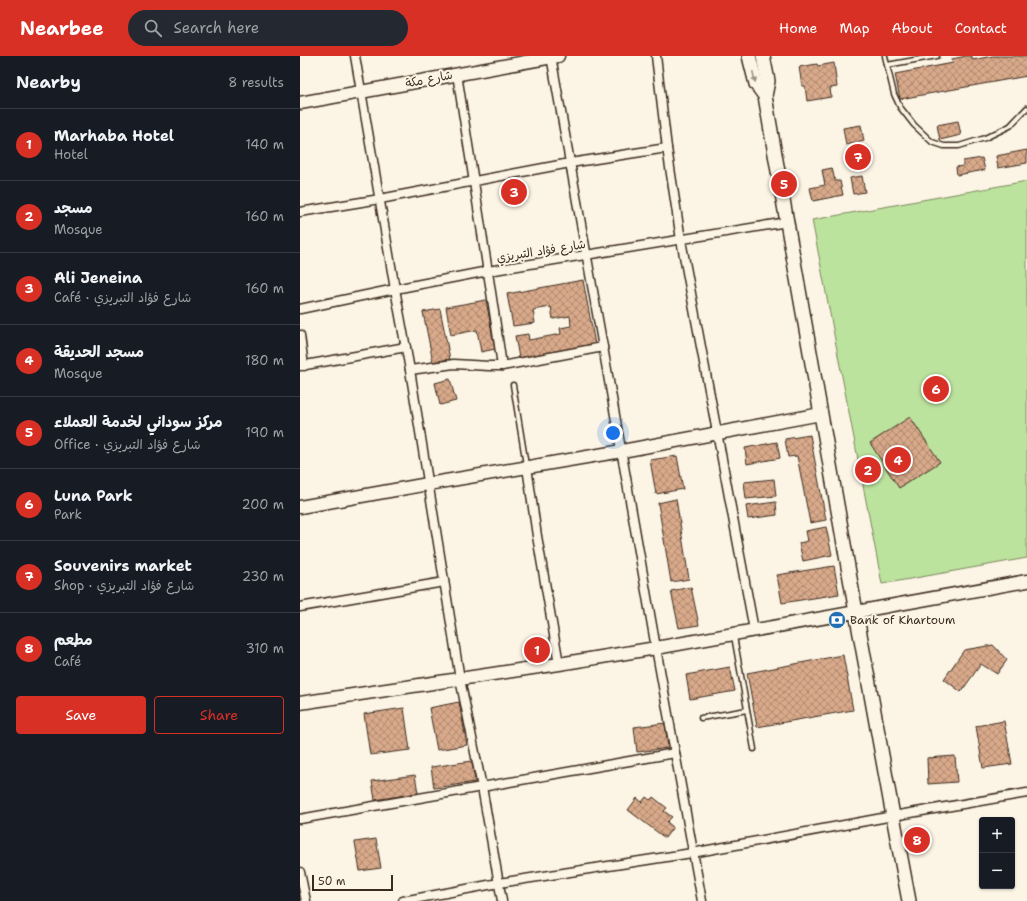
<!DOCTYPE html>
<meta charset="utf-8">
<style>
:root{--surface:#171b24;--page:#242831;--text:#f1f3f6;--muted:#9ea1a6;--line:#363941;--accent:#d93025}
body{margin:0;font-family:"Shantell Sans","Playpen Sans Arabic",sans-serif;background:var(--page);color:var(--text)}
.controls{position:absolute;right:12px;bottom:12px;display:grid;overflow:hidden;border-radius:4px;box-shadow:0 1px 3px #0004}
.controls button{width:36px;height:36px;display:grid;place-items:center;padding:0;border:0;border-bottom:1px solid var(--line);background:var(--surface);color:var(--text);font:20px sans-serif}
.scale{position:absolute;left:12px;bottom:10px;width:81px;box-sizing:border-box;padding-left:4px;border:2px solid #3b2a1e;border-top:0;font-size:11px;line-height:14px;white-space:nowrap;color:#3b2a1e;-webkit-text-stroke:3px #fcf5e5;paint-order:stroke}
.you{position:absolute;left:313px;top:377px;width:14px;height:14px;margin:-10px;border:3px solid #fff;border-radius:50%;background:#1a73e8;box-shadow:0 0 0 6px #1a73e833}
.badge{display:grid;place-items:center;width:26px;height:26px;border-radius:50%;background:var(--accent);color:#fff;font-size:13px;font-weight:700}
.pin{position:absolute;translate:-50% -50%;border:2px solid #fff;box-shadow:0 1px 4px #0006}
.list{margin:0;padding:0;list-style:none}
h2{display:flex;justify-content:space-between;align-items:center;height:52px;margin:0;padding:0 16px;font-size:17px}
h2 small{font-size:13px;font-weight:400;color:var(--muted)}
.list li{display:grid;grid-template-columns:26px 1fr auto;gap:12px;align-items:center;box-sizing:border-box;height:72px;padding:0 16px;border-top:1px solid var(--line)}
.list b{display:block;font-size:15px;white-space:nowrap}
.list p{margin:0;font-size:13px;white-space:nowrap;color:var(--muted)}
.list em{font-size:13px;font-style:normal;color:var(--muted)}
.actions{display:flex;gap:8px;padding:12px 16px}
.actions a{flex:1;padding:9px 0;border:1px solid var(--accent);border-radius:4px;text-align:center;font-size:14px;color:var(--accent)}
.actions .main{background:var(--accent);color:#fff}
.icon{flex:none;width:22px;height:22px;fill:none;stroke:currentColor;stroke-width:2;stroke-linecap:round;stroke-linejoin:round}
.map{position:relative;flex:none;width:727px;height:845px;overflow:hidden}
header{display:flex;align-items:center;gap:24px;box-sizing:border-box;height:56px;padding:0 20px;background:var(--accent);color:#fff}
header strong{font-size:19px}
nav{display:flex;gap:22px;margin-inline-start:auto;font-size:14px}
.search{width:280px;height:36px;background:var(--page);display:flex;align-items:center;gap:10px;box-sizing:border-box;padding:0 14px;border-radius:22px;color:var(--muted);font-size:15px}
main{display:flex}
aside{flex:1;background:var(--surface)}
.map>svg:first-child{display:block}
</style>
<header>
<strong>Nearbee</strong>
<div class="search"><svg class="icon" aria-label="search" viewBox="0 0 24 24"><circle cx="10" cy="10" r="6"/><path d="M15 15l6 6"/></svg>Search here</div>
<nav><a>Home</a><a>Map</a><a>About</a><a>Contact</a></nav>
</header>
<main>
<aside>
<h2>Nearby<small>8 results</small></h2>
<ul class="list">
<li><span class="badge">1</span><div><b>Marhaba Hotel</b><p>Hotel</p></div><em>140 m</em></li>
<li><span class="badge">2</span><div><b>مسجد</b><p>Mosque</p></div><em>160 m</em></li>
<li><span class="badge">3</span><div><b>Ali Jeneina</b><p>Café · شارع فؤاد التبريزي</p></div><em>160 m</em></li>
<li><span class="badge">4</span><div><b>مسجد الحديقة</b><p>Mosque</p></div><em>180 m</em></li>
<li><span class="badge">5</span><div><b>مركز سوداني لخدمة العملاء</b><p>Office · شارع فؤاد التبريزي</p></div><em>190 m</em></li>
<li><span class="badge">6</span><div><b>Luna Park</b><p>Park</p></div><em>200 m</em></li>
<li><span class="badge">7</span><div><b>Souvenirs market</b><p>Shop · شارع فؤاد التبريزي</p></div><em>230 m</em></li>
<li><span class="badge">8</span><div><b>مطعم</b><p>Café</p></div><em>310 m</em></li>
</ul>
<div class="actions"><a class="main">Save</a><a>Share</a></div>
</aside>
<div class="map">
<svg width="727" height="845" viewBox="0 0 727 845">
<defs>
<pattern id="building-cross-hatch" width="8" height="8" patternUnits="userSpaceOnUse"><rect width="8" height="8" fill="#d8a98a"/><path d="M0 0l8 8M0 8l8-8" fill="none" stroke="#b08a70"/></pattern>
</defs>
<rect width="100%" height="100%" fill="#fcf5e5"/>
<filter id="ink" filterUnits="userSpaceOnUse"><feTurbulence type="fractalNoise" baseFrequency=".025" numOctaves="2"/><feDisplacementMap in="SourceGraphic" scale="8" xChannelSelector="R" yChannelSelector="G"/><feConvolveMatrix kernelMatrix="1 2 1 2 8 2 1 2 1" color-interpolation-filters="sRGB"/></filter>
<g filter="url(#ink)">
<!-- green -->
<path fill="#bce39e" stroke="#7c865e" d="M727,125V502L582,528L512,164Z"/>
<!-- building -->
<g fill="url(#building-cross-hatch)" stroke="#3b2a1e">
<path d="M666,0H672V4L693,0H727V20L600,43L595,18L653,7L652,3Z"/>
<path d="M534,7L537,31L530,32L531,41L507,45L505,30H502L499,11L517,8L518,10Z"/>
<path d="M658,65L661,79L640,84L637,69Z"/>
<path d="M561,69L564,85L546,89L543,72Z"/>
<path d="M727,94V107L698,112L696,100Z"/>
<path d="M682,102L685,114L657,119L656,111L663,110V105Z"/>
<path d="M532,112L535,125H540L543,139L513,145L510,132L525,129L522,114Z"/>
<path d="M562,120L565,136L553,138L550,122Z"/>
<path d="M283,224L295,288L219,302L215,280L228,278L229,284L261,278L260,272L271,270L270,260L253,263L251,251L233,254L235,267L213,270L207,238Z"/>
<path d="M186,244L195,293L181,296L177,274L151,279L146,251Z"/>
<path d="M140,253L150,303L133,306L123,256Z"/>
<path d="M150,323L156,345L140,349L135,327Z"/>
<path d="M610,361L640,406L599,432L570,387Z"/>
<path d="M510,379L526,464L510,467L497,400L488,401L485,383Z"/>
<path d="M477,386L480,402L447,408L445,392Z"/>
<path d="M377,400L383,433L356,438L350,404Z"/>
<path d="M474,423L476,440L446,443L444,426Z"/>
<path d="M376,443L389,523L371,526L358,447Z"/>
<path d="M476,446L477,459L448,463L446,450Z"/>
<path d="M526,471L532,499L503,505L499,487L508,485L506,475Z"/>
<path d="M534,510L539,538L482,547L477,519Z"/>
<path d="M391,531L399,569L379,572L371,535Z"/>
<path d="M693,589L707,604L697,618L681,608L661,636L644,623L664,594Z"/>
<path d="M543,599L553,654L457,671L447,617Z"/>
<path d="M430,611L435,635L390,643L386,619Z"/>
<path d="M159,646L167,689L137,694L129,652Z"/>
<path d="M104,652L110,694L70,699L64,658Z"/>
<path d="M704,665L712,708L683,712L676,670Z"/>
<path d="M365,667L368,692L337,696L334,671Z"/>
<path d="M655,700L657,726L628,728L627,702Z"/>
<path d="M172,705L175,726L134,732L131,711Z"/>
<path d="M115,719L118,737L75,744L72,725Z"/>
<path d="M346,741L350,744L353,741L367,752L364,755L372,761L367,766L373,771L365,782L328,754L337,742L342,746Z"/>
<path d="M76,783L81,812L60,815L55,786Z"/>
</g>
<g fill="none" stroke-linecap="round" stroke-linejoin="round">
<defs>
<g id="lane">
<path d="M585,0L587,9L637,0"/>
<path d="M587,9L594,38L600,51L614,69L632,86L644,90H659L685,82L710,70L727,52"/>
<path d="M213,329L226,409"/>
<path d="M434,580L454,693"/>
<path d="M401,662L447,654"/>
</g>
<g id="street">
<path d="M55,0L95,233L110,314L160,623L182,731L202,845"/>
<path d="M251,0L303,291L356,592L402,845"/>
<path d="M356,0L367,92L381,184L454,574"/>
<path d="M157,18C172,115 188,212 202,310"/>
<path d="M0,156L80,143L270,107L367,92"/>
<path d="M0,253L95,233L188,215L487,166"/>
<path d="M0,279L4,310"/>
<path d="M0,310L106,291"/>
<path d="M110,314L154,308L189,310H202L303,291"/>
<path d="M227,411L237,480L259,608"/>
<path d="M0,551L144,526"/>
<path d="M0,763L375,697"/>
<path d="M0,816L6,845"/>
<path d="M103,845L199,827L392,797L593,760L727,737"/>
</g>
<g id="secondary">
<path d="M0,47L258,0"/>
<path d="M0,451L128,428L322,395L521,358"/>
<path d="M0,647L259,608L356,592L727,525"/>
</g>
<g id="primary">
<path d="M449,0L456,28L465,40"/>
<path d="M463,0L468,25L465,40L476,104L556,556L593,760L609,845"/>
</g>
</defs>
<!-- lane casing -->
<use href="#lane" stroke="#3b2a1e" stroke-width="7"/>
<!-- street casing -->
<use href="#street" stroke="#3b2a1e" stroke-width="11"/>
<!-- secondary casing -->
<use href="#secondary" stroke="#3b2a1e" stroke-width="15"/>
<!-- primary casing -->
<use href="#primary" stroke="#3b2a1e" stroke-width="16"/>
<!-- lane -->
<use href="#lane" stroke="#fcf5e5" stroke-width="4"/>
<!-- street -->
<use href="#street" stroke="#fcf5e5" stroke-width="8"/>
<!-- secondary -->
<use href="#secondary" stroke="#fcf5e5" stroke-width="12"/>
<!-- primary -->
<use href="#primary" stroke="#fcf5e5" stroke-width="13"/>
</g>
<!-- one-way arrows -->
<defs><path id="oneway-solid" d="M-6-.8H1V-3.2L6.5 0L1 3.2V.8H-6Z"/></defs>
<use fill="#9c9082" href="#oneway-solid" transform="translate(454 21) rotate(77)"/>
</g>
<!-- icons -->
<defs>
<symbol id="bank-disc" viewBox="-11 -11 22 22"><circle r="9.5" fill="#1f6fb2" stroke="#fcf5e5"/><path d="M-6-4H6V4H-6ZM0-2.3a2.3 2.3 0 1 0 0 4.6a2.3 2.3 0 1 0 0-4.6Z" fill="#fff"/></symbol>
</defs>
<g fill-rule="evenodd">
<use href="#bank-disc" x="527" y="554" width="20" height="20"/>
</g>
<g text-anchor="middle" stroke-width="4" stroke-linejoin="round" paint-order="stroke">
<!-- street labels -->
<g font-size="12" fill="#3b2a1e" stroke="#fcf5e5">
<text transform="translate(129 23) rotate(-11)" y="4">شارع مكة</text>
<text transform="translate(241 195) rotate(-9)" y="4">شارع فؤاد التبريزي</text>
</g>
<!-- poi labels -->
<g font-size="12" fill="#3b2a1e" stroke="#fcf5e5" text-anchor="start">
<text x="550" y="568">Bank of Khartoum</text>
</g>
</g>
</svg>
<div class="controls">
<button>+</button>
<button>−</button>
</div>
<div class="scale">50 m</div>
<div class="you"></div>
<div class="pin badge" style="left:237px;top:594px">1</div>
<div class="pin badge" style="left:568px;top:414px">2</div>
<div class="pin badge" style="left:214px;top:136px">3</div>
<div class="pin badge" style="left:598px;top:404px">4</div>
<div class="pin badge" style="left:484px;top:128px">5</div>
<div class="pin badge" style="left:636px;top:333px">6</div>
<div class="pin badge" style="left:558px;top:101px">7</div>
<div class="pin badge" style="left:617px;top:784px">8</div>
</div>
</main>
